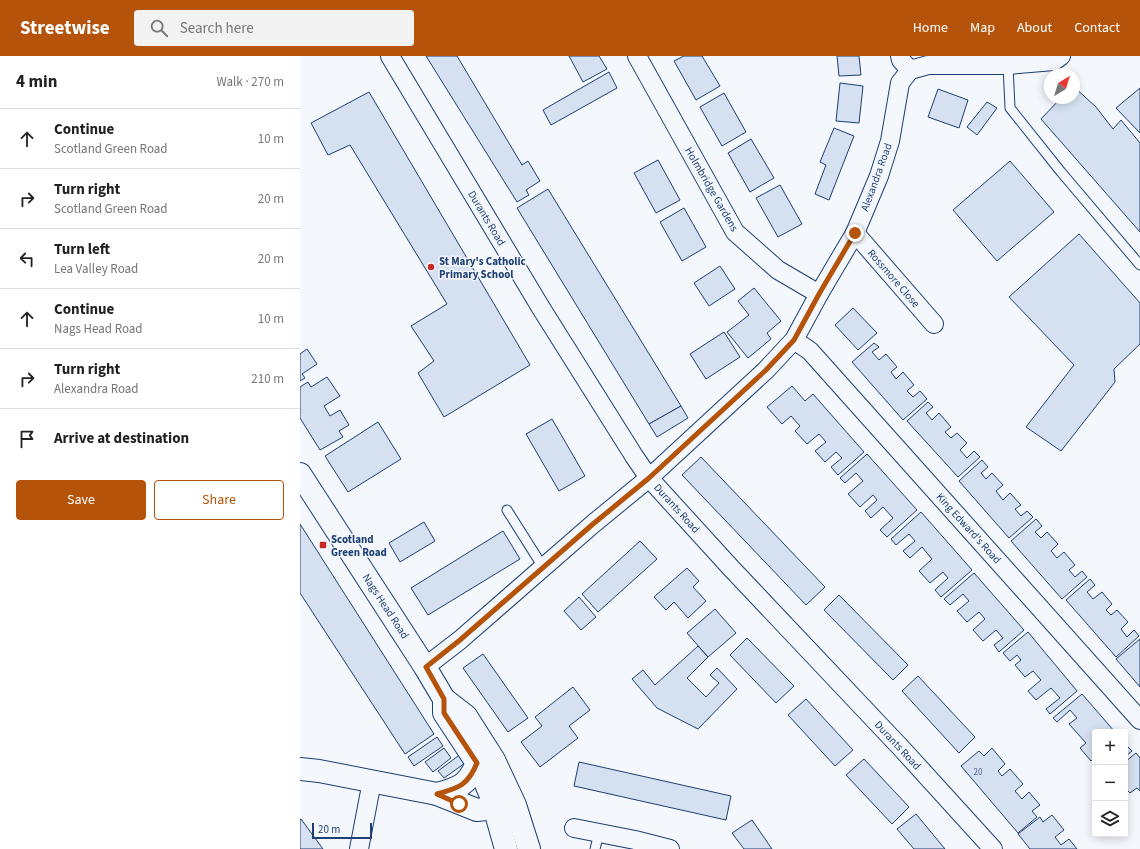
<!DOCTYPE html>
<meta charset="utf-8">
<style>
:root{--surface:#fff;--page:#f2f2f2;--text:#222;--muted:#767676;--line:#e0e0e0;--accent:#b45309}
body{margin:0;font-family:"Source Sans 3",sans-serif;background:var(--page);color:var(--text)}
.controls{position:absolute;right:12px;bottom:12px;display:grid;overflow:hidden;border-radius:4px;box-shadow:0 2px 10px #0003}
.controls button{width:36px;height:36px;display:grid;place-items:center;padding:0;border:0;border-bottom:1px solid var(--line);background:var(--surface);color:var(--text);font:20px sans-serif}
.compass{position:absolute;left:744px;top:12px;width:36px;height:36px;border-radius:50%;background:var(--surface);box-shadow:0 2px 10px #0003;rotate:38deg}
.scale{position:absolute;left:12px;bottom:10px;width:60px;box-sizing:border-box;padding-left:4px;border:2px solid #1d3f73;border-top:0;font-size:11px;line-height:14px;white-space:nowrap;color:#1d3f73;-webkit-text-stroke:3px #f4f7fb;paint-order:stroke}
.stop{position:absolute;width:12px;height:12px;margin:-9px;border:3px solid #b45309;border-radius:50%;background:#fff}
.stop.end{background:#b45309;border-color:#fff;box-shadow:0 1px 4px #0008}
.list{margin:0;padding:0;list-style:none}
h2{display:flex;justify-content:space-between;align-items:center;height:52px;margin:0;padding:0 16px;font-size:17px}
h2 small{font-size:13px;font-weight:400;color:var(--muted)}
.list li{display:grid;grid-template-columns:26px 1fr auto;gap:12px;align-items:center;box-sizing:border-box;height:60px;padding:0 16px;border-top:1px solid var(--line)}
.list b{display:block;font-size:15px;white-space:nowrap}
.list p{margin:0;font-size:13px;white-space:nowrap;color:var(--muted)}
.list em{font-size:13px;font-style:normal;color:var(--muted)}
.actions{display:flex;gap:8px;padding:12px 16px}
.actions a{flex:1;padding:9px 0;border:1px solid var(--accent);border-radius:4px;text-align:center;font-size:14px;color:var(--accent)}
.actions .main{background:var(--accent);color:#fff}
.icon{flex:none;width:22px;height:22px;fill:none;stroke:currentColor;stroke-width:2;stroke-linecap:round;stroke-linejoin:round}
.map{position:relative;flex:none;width:840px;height:793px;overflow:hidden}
header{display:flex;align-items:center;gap:24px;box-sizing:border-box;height:56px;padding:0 20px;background:var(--accent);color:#fff}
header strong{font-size:19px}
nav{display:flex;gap:22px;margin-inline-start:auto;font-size:14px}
.search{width:280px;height:36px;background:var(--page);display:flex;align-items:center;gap:10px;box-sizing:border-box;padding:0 14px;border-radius:4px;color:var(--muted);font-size:15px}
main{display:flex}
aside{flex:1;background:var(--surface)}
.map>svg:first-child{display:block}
</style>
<header>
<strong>Streetwise</strong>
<div class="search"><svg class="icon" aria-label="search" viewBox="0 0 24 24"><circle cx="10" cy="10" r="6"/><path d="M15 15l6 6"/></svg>Search here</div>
<nav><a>Home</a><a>Map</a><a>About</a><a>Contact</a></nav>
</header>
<main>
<aside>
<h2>4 min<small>Walk · 270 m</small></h2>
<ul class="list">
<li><svg class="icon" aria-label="ahead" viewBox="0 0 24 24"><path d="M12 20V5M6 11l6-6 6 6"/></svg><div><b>Continue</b><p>Scotland Green Road</p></div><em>10 m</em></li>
<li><svg class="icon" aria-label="right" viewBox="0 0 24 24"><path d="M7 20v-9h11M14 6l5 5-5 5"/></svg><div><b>Turn right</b><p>Scotland Green Road</p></div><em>20 m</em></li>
<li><svg class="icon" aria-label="left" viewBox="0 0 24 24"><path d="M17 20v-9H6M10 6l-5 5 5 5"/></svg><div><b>Turn left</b><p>Lea Valley Road</p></div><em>20 m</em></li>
<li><svg class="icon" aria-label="ahead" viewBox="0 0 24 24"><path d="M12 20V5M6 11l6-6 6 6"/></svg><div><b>Continue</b><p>Nags Head Road</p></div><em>10 m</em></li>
<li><svg class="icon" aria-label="right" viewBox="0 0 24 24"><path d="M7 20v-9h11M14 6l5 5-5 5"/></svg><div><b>Turn right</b><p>Alexandra Road</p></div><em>210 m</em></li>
<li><svg class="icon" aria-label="arrive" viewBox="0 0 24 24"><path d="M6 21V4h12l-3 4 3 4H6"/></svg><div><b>Arrive at destination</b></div></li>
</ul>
<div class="actions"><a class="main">Save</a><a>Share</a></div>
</aside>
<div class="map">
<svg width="840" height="793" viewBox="0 0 840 793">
<rect width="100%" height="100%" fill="#f4f7fb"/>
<!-- building -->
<g fill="#d5e0f0" stroke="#1d3f73">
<path d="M126,0H157L222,109L228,105L240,125L226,134L229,139L217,146Z"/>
<path d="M269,0H299L307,13L283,26Z"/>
<path d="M384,0H402L420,30L396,44L374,5Z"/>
<path d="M537,0H559L561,19L539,20Z"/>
<path d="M309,16L317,32L251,69L243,54Z"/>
<path d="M540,27L563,30L559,67L536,65Z"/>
<path d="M774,31L796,51L813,73L821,64L840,87V176L741,63L761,42H774Z"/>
<path d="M840,32V77L816,52Z"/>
<path d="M638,33L668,44L659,72L628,61Z"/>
<path d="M69,36L230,309L144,361L118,317L134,305L111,270L147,248L50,89L28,99L11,67Z"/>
<path d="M424,37L446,76L422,90L400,51Z"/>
<path d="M687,46L697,52L677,79L667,71Z"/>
<path d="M534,72L554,80L529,144L515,138L526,109L520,106Z"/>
<path d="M451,83L474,122L450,136L428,97Z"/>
<path d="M358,104L380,144L356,157L334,117Z"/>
<path d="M710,105L754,156L697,205L653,154Z"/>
<path d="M480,129L502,168L478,181L456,142Z"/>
<path d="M248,133L381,350L349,368L217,152Z"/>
<path d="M384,152L406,191L382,205L360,166Z"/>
<path d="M779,178L840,247V288L814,313L815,326L761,395L726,371L774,309L709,241Z"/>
<path d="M420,210L435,233L409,250L394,227Z"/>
<path d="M454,232L481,265L467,277L471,283L448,302L427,276L449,259L438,245Z"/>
<path d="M553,252L577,277L558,294L535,269Z"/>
<path d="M424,276L440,301L406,323L390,298Z"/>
<path d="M574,287L579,291L572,296L579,304L586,298L597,311L591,316L596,323L603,316L614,329L607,335L613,341L620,335L627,343L603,364L552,306Z"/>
<path d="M7,293L17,308L2,318L5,322L0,325V298Z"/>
<path d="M27,321L40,340L24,350L30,360L40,354L49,369L39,375L43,381L20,394L0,362V331L8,326L11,331Z"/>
<path d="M492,330L505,345L513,338L564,396L538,419L531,411L542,402L536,396L525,406L515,395L526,386L519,378L507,388L495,375L500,370L491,360L482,368L467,351Z"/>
<path d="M628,346L633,351L626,357L632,364L639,357L651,371L645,376L651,382L657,377L667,387L660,394L667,402L674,395L680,401L658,421L607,365Z"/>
<path d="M381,350L388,362L357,381L349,368Z"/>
<path d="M252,363L285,420L259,435L226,378Z"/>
<path d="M78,366L101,403L48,436L25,400Z"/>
<path d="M567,398L617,454L587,481L580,474L593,462L583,451L571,462L565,455L577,444L573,439L560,451L548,438L563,425L556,417L545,427L540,422Z"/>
<path d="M401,401L525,531L506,549L382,419Z"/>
<path d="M682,404L688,411L681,417L686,423L692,417L703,429L696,435L703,444L710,437L721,449L715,453L721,460L727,455L733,461L709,482L659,425Z"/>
<path d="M621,456L672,514L641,541L635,534L648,522L643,516L630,527L619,515L632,503L622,491L610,502L603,495L615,485L609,478L596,489L591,483Z"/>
<path d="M736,463L742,470L735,476L741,482L747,476L758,488L751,495L757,502L764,496L775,509L769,514L775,521L782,515L787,521L762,543L711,485Z"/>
<path d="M124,466L135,485L100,506L89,487Z"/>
<path d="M0,468L134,678L105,698L0,537Z"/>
<path d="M203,475L220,503L128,559L111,532Z"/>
<path d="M340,485L357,503L298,556L282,538Z"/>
<path d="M387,512L399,525L393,531L406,545L388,562L374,546L366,554L354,541Z"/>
<path d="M674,517L724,574L699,596L694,589L703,582L696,574L683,585L673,574L685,563L679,556L667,566L657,555L669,545L663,538L650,549L644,543Z"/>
<path d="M790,523L795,529L787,536L793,543L802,536L812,548L806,554L811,559L817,554L828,566L821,573L827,581L834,574L839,580L816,601L766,544Z"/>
<path d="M539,539L608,609L593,624L524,554Z"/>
<path d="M279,541L296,561L281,574L264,555Z"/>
<path d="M415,553L436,577L408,601L387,577Z"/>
<path d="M728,576L777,635L750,658L746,653L760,642L751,632L736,644L728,635L741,624L733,615L725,621L715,609L721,604L717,599L710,605L703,597Z"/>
<path d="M447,582L494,630L476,647L430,599Z"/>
<path d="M840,583V631L816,603Z"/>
<path d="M398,590L408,601L387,622L406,641L419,627L410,619L417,612L437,633L398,673L357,652L332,623L343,614L355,629Z"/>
<path d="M183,598L228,662L208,676L163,612Z"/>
<path d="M618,620L675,681L659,697L602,635Z"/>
<path d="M273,631L290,654L269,670L278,682L240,711L221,686L242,670L235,661Z"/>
<path d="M782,638L815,676H795V701L791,705L780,692L786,687L769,668L777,662L770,654L757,666L753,662Z"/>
<path d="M506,643L553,694L535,710L488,659Z"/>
<path d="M137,681L143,690L114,710L108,701Z"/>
<path d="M825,688L832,695L825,701Z"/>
<path d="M144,692L151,702L133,716L125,706Z"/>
<path d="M692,692L705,708L698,715L702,720L710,713L723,728L715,735L722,743L729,736L740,749L732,755L737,761L718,777L661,710L679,695L684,700Z"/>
<path d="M162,697L168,705L144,722L138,715Z"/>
<path d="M836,697L840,702V735L837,732L830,737L825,732V706Z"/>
<path d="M564,703L609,751L592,768L546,719Z"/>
<path d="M279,706L431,740L426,764L274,730Z"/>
<path d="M616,758L645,793H614L597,773Z"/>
<path d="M752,759L764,774L755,781L761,789L769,783L777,793H730L718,778L740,761L743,766Z"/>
<path d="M1,763L23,793H0V764Z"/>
<path d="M452,764L472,793H444L432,777Z"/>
</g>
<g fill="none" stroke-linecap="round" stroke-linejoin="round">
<defs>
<g id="service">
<path d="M708,9L710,52L761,116L840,209"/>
<path d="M207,454L243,511"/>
<path d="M295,793L299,777"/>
</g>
<g id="minor">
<path d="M90,0L241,252L334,400L349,422L431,512L603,694L693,793"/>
<path d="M337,0L435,176L478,214L519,238"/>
<path d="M600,0L601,4L610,14"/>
<path d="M555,177L634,268"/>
<path d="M494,284L510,295L840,664"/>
<path d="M125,611L160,584L293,468L349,422L466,314L494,284L519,238L555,177L579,120L590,85L600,27L610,14L628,9H708L754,5L761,0"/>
<path d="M274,772L335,784L370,793"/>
<path d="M59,793L72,725"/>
</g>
<g id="tertiary">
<path d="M0,713L19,715L137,738L177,754L194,752"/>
<path d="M137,738C159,732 168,729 177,707"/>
</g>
<g id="primary">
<path d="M0,418L125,611L144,643L166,660L194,704L215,749L229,793"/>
<path d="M144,643V657L177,707L191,740L206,793"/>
</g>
</defs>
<!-- service casing -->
<use href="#service" stroke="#1d3f73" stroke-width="11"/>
<!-- minor casing -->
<use href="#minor" stroke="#1d3f73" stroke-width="20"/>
<!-- tertiary casing -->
<use href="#tertiary" stroke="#1d3f73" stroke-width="24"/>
<!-- primary casing -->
<use href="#primary" stroke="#1d3f73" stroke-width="24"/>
<!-- service -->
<use href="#service" stroke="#f4f7fb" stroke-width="9"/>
<!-- minor -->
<use href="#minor" stroke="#f4f7fb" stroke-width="18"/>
<!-- tertiary -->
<use href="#tertiary" stroke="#f4f7fb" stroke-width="22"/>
<!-- primary -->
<use href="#primary" stroke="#f4f7fb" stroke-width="22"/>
</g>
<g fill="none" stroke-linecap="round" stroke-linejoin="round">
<!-- route -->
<path stroke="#b45309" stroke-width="5" d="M159,748L137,738C159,732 168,729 177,707L144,657V643L126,611L160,584L293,468L349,422L466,314L494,284L519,238L555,177"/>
</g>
<!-- markers -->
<g fill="#c62828" stroke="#f4f7fb" stroke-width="1.5">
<circle cx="131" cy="211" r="4"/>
<rect x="19" y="485" width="8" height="8" rx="2"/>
</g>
<g text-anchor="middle" stroke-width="3" stroke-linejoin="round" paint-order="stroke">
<!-- number labels -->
<g font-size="9" fill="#4b6792">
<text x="678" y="719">20</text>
</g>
<!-- street labels -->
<g font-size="11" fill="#1d3f73" stroke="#f4f7fb">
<text transform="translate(576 121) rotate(-70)" y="4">Alexandra Road</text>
<text transform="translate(412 133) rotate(60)" y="4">Holmbridge Gardens</text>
<text transform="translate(187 162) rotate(59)" y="4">Durants Road</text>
<text transform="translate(594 222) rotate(49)" y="4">Rossmore Close</text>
<text transform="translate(377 452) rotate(48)" y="4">Durants Road</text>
<text transform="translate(669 472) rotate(48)" y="4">King Edward's Road</text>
<text transform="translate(86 550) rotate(57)" y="4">Nags Head Road</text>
<text transform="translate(598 689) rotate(47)" y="4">Durants Road</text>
</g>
<!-- poi labels -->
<g font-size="11" font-weight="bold" fill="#1d3f73" stroke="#f4f7fb" text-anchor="start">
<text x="139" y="209">St Mary's Catholic<tspan x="139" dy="13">Primary School</tspan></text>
<text x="31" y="487">Scotland<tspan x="31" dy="13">Green Road</tspan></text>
</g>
</g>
</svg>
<div class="controls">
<button>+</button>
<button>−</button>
<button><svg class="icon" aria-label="layers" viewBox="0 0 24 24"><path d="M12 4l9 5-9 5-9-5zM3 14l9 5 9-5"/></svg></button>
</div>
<svg class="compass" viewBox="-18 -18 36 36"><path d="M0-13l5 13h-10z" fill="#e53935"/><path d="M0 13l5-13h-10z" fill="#767676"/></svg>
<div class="scale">20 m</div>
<div class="stop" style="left:159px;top:748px"></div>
<div class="stop end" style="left:555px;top:177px"></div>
</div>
</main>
